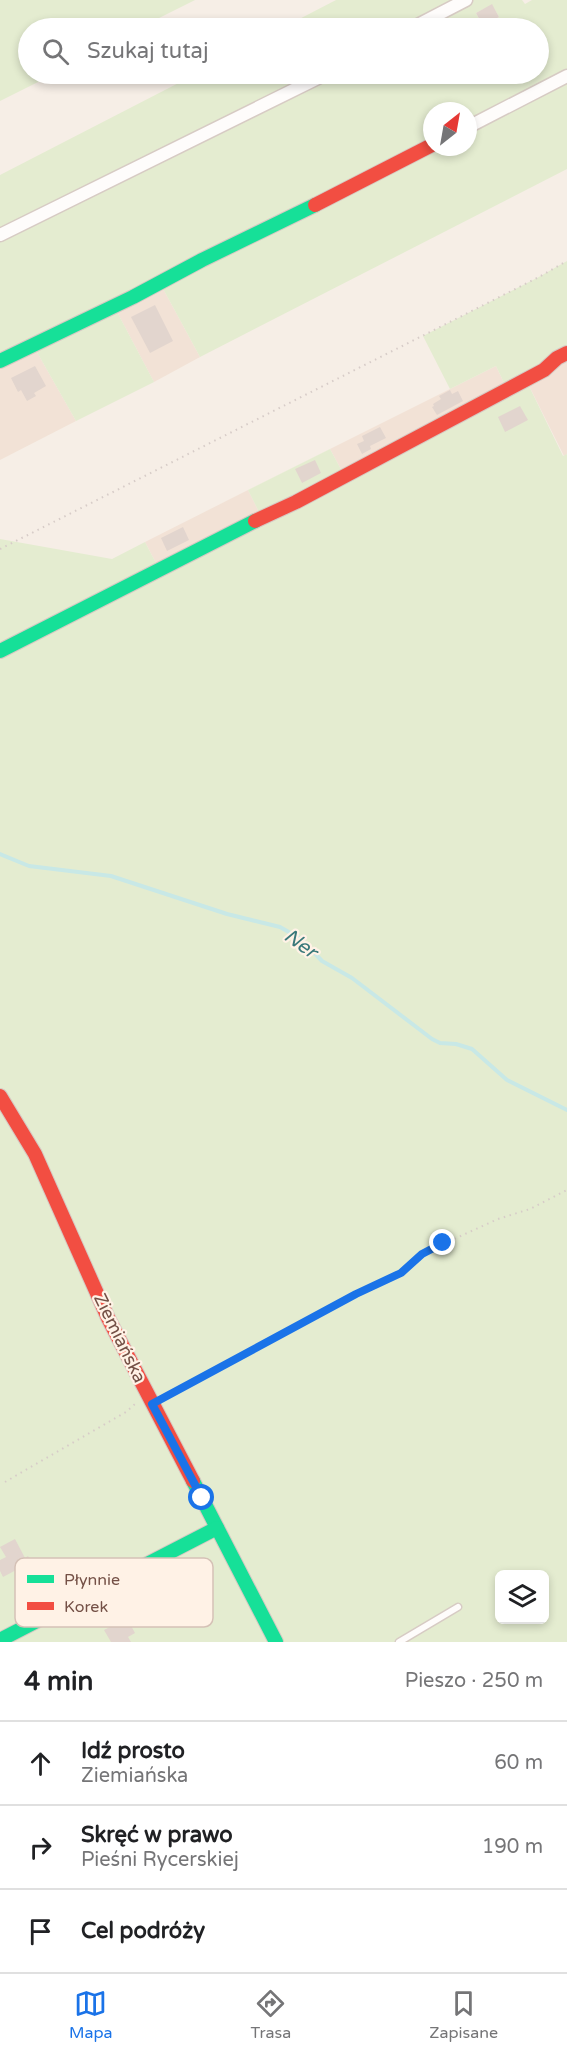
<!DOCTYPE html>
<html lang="pl">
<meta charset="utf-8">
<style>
:root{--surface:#fff;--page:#f2f2f2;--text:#202124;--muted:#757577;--line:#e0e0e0;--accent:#1a73e8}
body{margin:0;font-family:"Varela Round",sans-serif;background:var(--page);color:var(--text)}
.controls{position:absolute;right:18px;bottom:18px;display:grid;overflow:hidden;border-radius:9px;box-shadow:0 3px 9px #0003}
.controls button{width:54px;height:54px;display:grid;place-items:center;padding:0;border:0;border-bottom:2px solid var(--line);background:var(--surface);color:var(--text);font:30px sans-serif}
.compass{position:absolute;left:423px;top:102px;width:54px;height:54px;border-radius:50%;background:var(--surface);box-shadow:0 3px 9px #0003;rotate:31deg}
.stop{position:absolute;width:18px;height:18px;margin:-14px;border:4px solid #1a73e8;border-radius:50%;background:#fff}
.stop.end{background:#1a73e8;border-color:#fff;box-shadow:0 2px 6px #0008}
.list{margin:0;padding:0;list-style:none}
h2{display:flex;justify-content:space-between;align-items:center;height:78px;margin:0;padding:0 24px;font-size:26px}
h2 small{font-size:20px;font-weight:400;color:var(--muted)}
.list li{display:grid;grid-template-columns:39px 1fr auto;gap:18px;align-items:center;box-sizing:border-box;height:84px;padding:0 24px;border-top:2px solid var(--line)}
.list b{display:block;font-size:22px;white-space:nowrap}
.list p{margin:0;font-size:20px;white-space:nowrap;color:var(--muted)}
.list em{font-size:20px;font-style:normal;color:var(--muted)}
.icon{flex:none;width:33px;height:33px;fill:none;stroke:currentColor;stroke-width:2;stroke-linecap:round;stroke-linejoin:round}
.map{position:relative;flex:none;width:567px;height:1642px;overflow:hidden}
.search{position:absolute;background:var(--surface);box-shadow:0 3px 9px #0003;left:18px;right:18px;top:18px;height:66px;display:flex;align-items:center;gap:15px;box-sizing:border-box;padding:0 21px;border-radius:33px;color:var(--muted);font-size:22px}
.sheet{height:330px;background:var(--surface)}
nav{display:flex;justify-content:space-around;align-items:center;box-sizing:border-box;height:84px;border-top:2px solid var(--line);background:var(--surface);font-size:16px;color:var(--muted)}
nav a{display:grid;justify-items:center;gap:3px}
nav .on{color:var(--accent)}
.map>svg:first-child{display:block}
</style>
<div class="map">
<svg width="567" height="1642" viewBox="0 0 567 1642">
<rect width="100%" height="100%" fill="#f6eee6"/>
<!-- residential -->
<g fill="#f2e2d6">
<path d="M161,285L200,357L154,382L115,308Z"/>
<path d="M34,347L76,421L0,460V363Z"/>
<path d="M567,357V454L564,456L527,382Z"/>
<path d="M496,366L506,387L343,473L330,449Z"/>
<path d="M248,490L260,514L158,567L145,542Z"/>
</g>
<!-- green -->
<g fill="#e4ecd0" fill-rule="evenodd">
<path d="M0,0H195L139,28H28V74H75L58,82L52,75L0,101Z"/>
<path d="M336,0H522L525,4L532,0H567V74L468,123V111H432V141L0,358V175L196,74H538V28H282ZM492,5L499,17L483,26L476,13Z"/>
<path d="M567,80V169L200,357L161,285L435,147H468V131Z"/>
<path d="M567,261V350L506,387L496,366L450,389L423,336L537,278Z"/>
<path d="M115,308L154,382L76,421L34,347Z"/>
<path d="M527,382L563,456L567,454V1642H0V539L112,559L145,542L158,567ZM500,1574H544V1620H500Z"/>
<path d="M330,449L343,473L260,514L248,490Z"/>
</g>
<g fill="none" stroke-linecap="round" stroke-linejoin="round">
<!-- stream -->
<path stroke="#c8e8e6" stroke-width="4" d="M0,854L29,866L111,876L227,914L280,927L301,939L322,961L352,978L432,1039L440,1043L456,1044L472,1049L507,1080L567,1110"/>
</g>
<!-- building -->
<g fill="#e2d5ce">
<path d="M492,4L499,17L483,26L476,13Z"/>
<path d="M155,305L173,341L150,353L131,317Z"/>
<path d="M35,366L46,386L34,393L36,396L27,401L21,390L18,392L11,378Z"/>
<path d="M450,390L452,394L458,391L463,401L437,415L432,407L434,406L433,404L441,399L439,396Z"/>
<path d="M520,406L528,420L505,432L498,417Z"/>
<path d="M380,427L386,438L370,446L371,449L362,454L357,444L364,441L362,436Z"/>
<path d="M315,460L321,473L302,483L295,469Z"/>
<path d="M183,527L189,540L167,551L161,538Z"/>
<path d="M15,1539L25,1558L28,1556L37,1572L23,1580L18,1569L3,1577L0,1571V1560L6,1557L0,1547Z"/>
<path d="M123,1611L135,1633L128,1637L131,1642H111L104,1630L116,1624L112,1617Z"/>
</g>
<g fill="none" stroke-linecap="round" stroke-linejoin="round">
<defs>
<path id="lane" d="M399,1642L458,1607"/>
<g id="street">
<path d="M412,28L466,0"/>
<path d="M468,127L567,76"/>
<path d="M0,235L326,74"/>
</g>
<g id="fast">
<path d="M0,361L133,297L202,260L315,205"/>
<path d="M0,651L255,521"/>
<path d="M193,1481L276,1642"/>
<path d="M0,1640L217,1528"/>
</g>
<g id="jam">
<path d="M315,205L432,145"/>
<path d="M255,521L296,502L544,370L557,358L567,353"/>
<path d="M0,1096L35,1154L108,1318L193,1481"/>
</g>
</defs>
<!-- lane casing -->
<use href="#lane" stroke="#d7cbc4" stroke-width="9"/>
<!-- street casing -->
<use href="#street" stroke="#d7cbc4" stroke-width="15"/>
<!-- fast casing -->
<use href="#fast" stroke="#d6c9c3" stroke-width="16"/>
<!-- jam casing -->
<use href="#jam" stroke="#d6c9c3" stroke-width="16"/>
<!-- path -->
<g stroke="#d7ccc8" stroke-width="2" stroke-dasharray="1.5 4.5" stroke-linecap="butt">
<path d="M0,549L537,278L567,261"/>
<path d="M166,1397L356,1294L401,1273L421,1254L498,1219L530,1209L567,1190"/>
<path d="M5,1482L126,1412L136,1403"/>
</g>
<!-- lane -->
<use href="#lane" stroke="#fefcfb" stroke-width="6"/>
<!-- street -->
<use href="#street" stroke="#fefcfb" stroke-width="12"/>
<!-- fast -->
<use href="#fast" stroke="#16e098" stroke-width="14"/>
<!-- jam -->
<use href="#jam" stroke="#f24e42" stroke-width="14"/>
</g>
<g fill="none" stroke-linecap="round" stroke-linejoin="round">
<!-- route -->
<path stroke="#1a73e8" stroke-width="8" d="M202,1498L152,1404L356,1294L401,1273L422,1254L443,1243"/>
</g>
<g text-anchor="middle" stroke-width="4.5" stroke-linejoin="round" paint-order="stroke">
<!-- street labels -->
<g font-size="18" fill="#745046" stroke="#fff2e6">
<text transform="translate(120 1338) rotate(64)" y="6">Ziemiańska</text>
</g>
<!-- water labels -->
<g font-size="20" font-style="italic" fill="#3a787a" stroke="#fff2e6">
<text transform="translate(301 943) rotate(36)" y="7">Ner</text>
</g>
</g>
<!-- legend -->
<rect x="15" y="1558" width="198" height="69" rx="9" fill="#fff2e6" stroke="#d5c1b6" stroke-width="1.5"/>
<rect x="27" y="1575" width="27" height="8" fill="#16e098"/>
<rect x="27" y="1602" width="27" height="8" fill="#f24e42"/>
<g font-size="16" fill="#745046">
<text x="64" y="1585">Płynnie</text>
<text x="64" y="1612">Korek</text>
</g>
</svg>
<div class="controls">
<button><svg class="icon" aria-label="layers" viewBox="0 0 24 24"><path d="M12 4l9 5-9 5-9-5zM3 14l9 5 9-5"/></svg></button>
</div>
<svg class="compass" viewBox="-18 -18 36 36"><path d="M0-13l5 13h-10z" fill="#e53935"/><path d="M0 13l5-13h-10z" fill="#757577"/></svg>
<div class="stop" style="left:202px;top:1498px"></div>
<div class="stop end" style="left:443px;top:1243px"></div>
<div class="search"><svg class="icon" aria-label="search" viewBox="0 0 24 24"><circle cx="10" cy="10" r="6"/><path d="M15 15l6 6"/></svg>Szukaj tutaj</div>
</div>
<section class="sheet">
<h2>4 min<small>Pieszo · 250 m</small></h2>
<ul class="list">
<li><svg class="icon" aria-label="ahead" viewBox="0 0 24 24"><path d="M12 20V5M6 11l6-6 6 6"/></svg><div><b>Idź prosto</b><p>Ziemiańska</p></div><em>60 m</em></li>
<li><svg class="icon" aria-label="right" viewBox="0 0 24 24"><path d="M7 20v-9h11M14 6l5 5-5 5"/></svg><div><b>Skręć w prawo</b><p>Pieśni Rycerskiej</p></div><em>190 m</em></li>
<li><svg class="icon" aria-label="arrive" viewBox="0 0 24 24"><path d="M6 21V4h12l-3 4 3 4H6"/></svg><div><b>Cel podróży</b></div></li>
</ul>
</section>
<nav>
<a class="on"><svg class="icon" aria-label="map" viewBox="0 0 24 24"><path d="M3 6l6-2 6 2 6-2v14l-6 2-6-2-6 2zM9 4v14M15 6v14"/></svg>Mapa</a>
<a><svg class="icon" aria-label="directions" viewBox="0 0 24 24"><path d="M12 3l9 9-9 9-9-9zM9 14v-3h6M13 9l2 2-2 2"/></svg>Trasa</a>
<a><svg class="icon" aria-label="saved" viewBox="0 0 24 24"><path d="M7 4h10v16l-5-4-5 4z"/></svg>Zapisane</a>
</nav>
